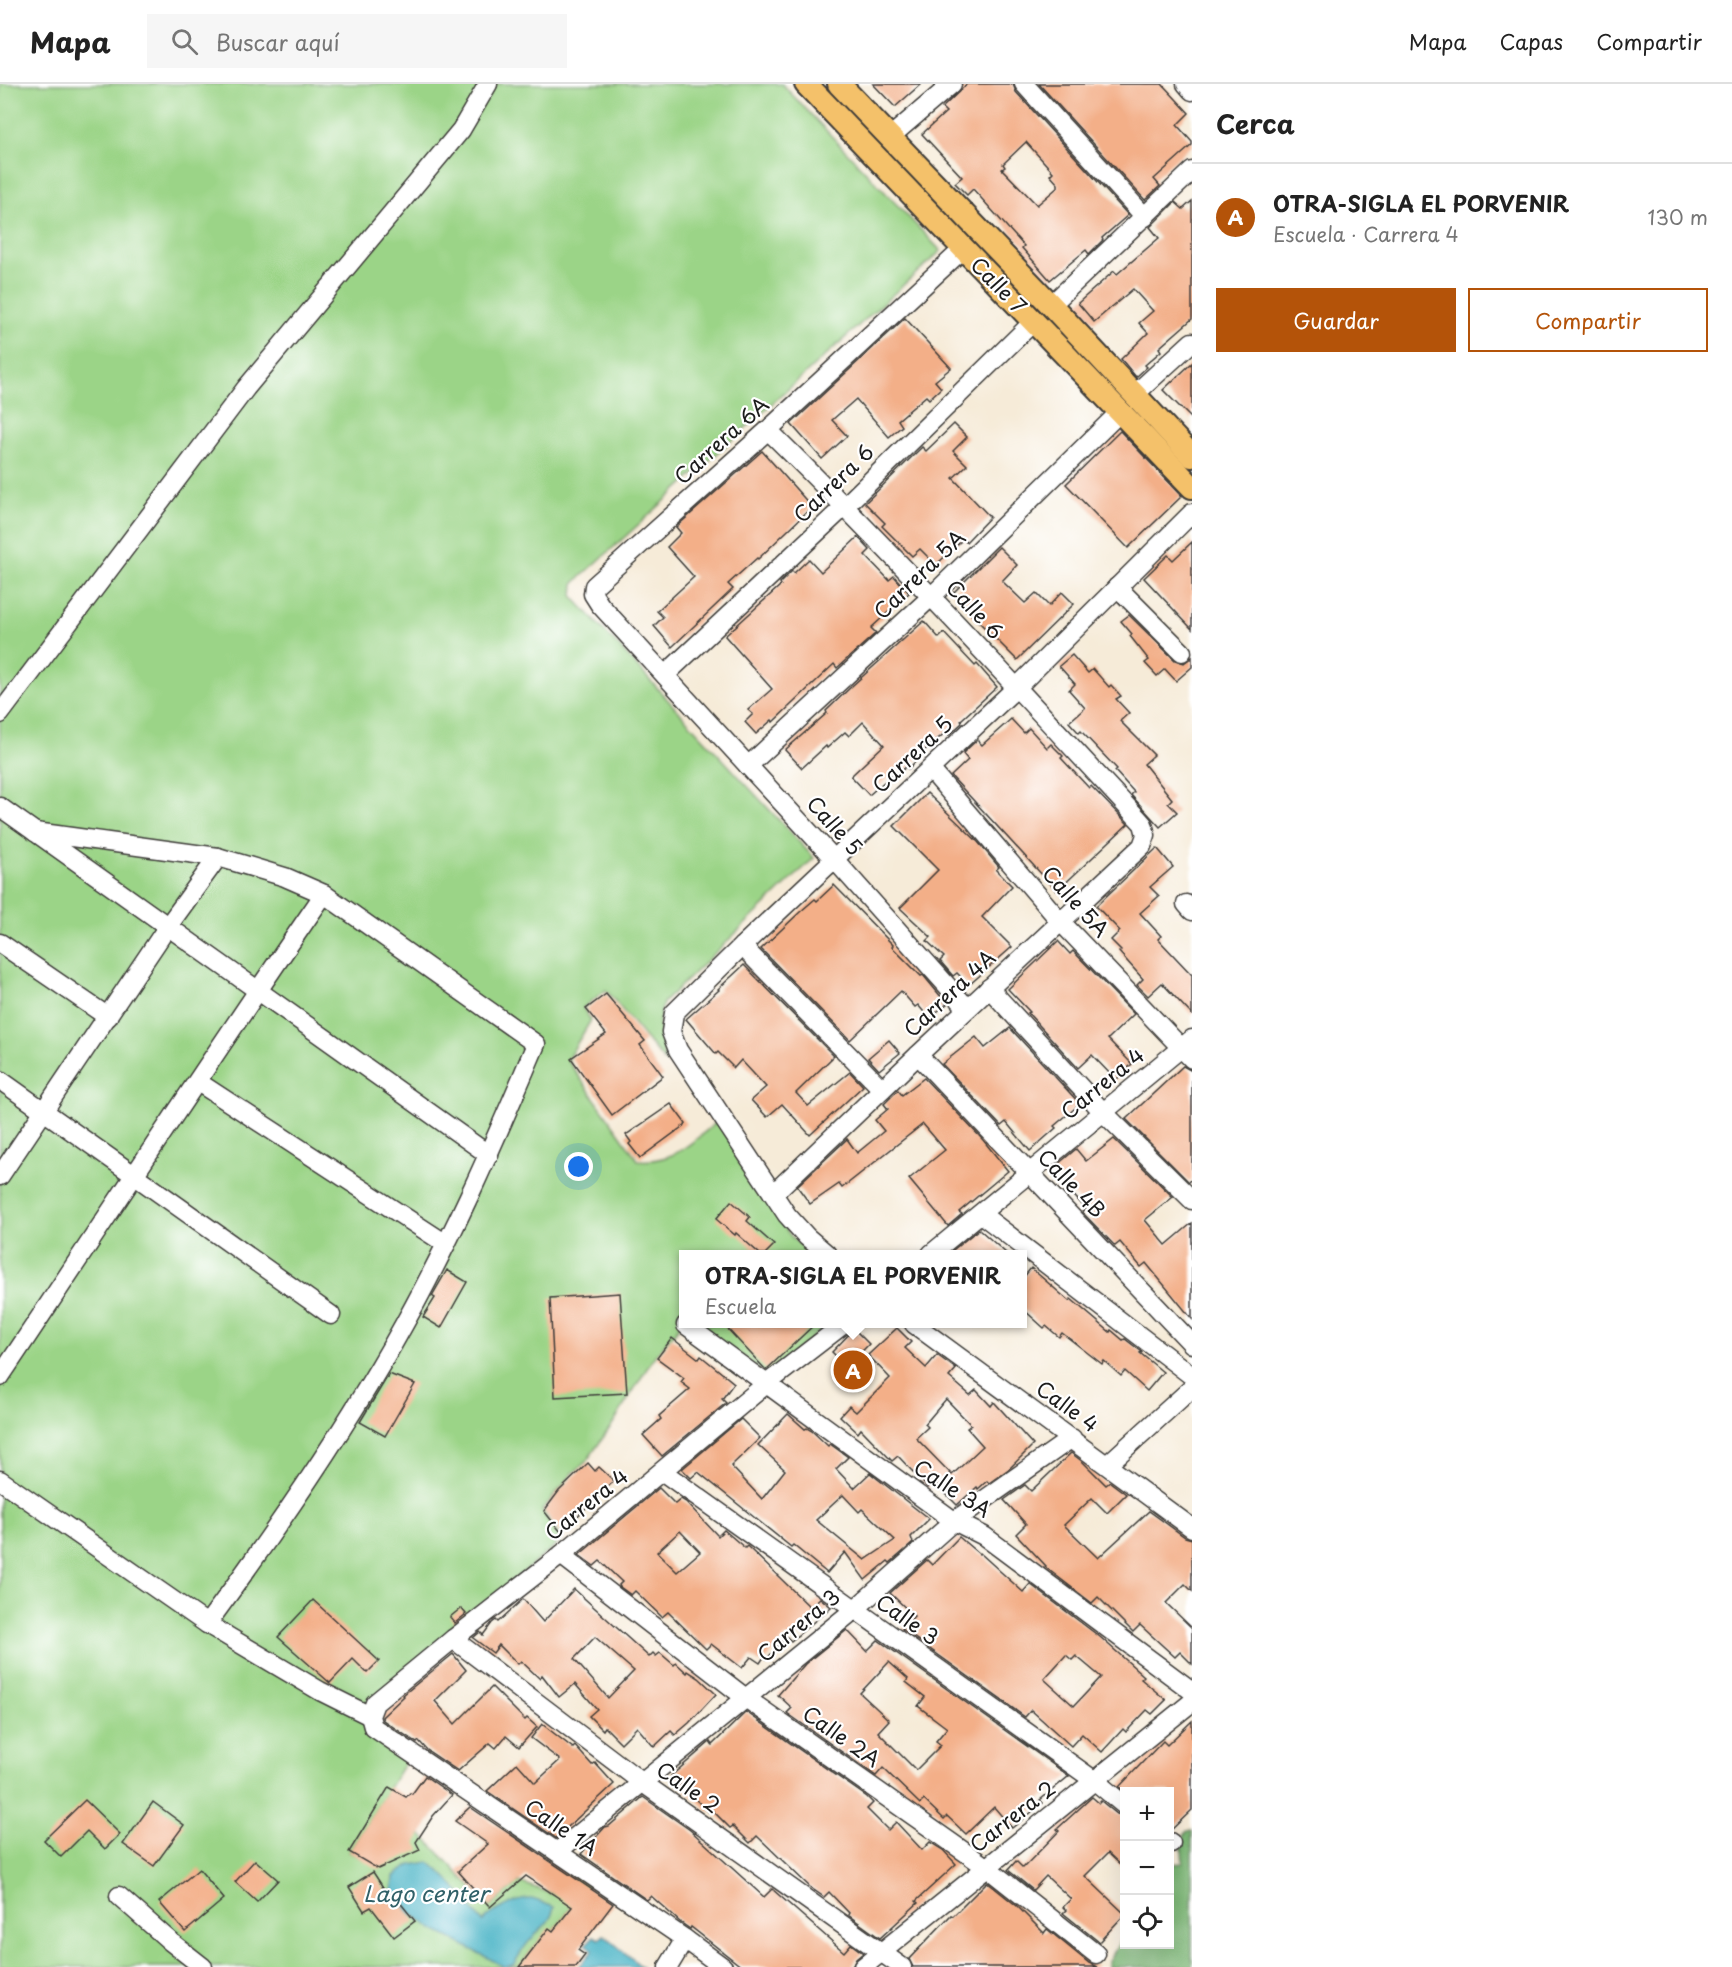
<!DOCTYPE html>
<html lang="es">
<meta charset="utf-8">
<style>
:root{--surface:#fff;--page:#f6f6f6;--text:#222;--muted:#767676;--line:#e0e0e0;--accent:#b45309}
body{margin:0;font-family:"Playpen Sans",sans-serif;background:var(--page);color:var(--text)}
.controls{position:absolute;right:18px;bottom:18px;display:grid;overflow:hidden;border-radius:0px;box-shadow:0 6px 24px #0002}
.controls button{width:54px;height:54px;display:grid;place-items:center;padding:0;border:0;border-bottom:2px solid var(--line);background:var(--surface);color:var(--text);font:30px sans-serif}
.you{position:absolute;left:579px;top:1083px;width:21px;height:21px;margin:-15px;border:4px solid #fff;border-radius:50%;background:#1a73e8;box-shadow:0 0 0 9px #1a73e833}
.badge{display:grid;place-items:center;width:39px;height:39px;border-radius:50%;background:var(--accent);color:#fff;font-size:20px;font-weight:700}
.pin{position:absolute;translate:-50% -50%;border:3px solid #fff;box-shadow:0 2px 6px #0006}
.popup{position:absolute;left:679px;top:1166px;width:348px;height:78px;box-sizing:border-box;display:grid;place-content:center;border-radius:0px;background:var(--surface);filter:drop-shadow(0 2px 4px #0005);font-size:20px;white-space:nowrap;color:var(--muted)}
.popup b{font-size:22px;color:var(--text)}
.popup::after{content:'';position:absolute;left:50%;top:100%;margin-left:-12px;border:12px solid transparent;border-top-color:var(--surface)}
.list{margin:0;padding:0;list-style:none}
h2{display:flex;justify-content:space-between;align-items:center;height:78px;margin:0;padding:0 24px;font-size:26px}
h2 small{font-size:20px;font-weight:400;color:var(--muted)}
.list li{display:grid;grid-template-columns:39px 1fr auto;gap:18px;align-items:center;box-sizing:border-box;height:108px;padding:0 24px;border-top:2px solid var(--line)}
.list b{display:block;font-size:22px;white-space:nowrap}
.list p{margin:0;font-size:20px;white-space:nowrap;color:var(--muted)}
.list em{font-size:20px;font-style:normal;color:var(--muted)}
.actions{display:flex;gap:12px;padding:18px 24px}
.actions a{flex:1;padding:14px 0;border:2px solid var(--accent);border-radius:0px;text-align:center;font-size:21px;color:var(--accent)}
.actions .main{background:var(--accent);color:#fff}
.icon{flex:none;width:33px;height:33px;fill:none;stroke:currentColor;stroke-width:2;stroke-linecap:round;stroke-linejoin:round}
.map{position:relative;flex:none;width:1192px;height:1883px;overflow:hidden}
header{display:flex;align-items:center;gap:36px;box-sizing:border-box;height:84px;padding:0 30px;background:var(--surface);border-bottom:2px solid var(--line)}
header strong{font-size:28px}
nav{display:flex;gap:33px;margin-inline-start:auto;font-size:21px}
.search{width:420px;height:54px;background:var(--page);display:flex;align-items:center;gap:15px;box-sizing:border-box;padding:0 21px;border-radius:0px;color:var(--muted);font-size:22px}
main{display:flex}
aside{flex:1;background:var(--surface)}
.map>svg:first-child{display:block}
</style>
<header>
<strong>Mapa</strong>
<div class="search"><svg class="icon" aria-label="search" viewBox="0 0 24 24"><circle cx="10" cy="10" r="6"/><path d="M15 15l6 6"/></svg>Buscar aquí</div>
<nav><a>Mapa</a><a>Capas</a><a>Compartir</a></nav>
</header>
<main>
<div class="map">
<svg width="1192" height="1883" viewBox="0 0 1192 1883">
<rect width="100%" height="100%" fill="#fff"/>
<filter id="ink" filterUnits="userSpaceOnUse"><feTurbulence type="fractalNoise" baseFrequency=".0167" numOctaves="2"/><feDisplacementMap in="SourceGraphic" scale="12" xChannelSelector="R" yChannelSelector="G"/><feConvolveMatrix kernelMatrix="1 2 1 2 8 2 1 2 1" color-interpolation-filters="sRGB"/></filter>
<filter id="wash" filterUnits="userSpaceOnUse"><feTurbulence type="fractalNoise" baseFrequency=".008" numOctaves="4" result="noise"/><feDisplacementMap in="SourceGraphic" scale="24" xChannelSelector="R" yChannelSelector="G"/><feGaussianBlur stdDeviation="1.35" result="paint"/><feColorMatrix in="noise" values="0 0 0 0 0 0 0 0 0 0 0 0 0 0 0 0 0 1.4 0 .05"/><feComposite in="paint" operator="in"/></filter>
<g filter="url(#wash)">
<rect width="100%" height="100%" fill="#f6ebd8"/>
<!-- green -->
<g fill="#9bd487" stroke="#5c7852" stroke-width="1.5">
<path d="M0,0H782L941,167L574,499L573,513L814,774L663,919L659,937L665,978L606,906L583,924L591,936L570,971L568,977L638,1076C674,1080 695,1056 720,1035L777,1129C784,1147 795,1158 811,1170H684L683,1238L654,1273L614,1338L586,1378L573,1389L542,1426L562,1456L458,1542L368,1624L409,1672L349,1768L364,1776L392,1731L421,1750L490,1823L519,1798L553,1810L571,1783L592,1798L553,1847L549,1845L519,1883H0Z"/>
<path d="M697,1240H829L767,1291Z"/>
</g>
<!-- forest -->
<path fill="#7cb674" stroke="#4c6948" stroke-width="1.5" d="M1187,1747H1192V1883H1108V1879L1124,1850V1860H1170V1780L1183,1779L1181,1758Z"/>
<!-- water -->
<g fill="#49b4c6" stroke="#326871" stroke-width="1.5">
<path d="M429,1778L446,1793L483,1838C490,1828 518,1814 531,1815C538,1816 547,1821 554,1823C551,1840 537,1847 527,1860C522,1866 518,1874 513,1881L505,1883L433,1845L408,1827L393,1807L394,1792L411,1781Z"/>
<path d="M604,1851L642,1883H579L593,1866L586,1860L594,1852L599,1855Z"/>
</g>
<g id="blocks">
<!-- building -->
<g fill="#f3af88" fill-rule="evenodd">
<path d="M873,0H921L895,23Z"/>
<path d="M967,0H1013L1016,8L1128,131L1102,154L1103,156L1089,170L1086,166L1050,196L1022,164L1024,162L973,105L967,111L955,99L962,93L922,50L946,28L942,24ZM1026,58L1053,88L1050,91L1058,100V103L1037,121L1002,85L1005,83L1003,80Z"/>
<path d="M1039,0H1162L1189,29L1177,41L1192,58V61L1154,95L1160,102L1145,116Z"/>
<path d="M1192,117V235L1159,264L1161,267L1145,281L1147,283L1136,293L1121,275L1148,249L1139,239L1153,227L1133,205L1094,238L1078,219L1114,187L1117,190L1159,154L1150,143L1175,118L1183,125Z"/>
<path d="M905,234L951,284L935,297L941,304L929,315L926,312L898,336L902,342L889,353L856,315L832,336L847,352L822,375L791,340Z"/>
<path d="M1192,279V335L1163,306Z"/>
<path d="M954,340L967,353L953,367L967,381L953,394L990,433L966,458L963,455L936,481L920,465L912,472L882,442L885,439L865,419L922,363L926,367Z"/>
<path d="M1120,347L1182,412L1128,464L1066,400Z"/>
<path d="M762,367L812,423L758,475L757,474L728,500L733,505L672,563L654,542L663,533L657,527L694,493L667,463L681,449L676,443Z"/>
<path d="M858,453L870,466L865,471L889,496L894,492L909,509L871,544L876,549L837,584L834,580L773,638L772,636L756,650L745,638L753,630L748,626L772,605L725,552L781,501L780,499L792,487L794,489L809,475L821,488Z"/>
<path d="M1192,458V545L1144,494L1168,471L1173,476Z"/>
<path d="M999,463L1017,481L1002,497L1025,519L1036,509L1049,522L1062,508L1074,520L1017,576L968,527L969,525L953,509Z"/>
<path d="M1129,531L1175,576L1184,579L1192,573V583L1176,597L1165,585L1157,592L1145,579L1149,576L1130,552L1132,550L1121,537Z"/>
<path d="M924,537L939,554L944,549L975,582L977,580L997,603L961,636L962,639L949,651L946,648L918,672L919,674L908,685L906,683L894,693L892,691L869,711L851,692L884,661L863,638L849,652L845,648L827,664L826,662L802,684L785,666L827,629L826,627L853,601Z"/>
<path d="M1072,571L1088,589L1093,585L1109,603L1111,601L1121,612L1116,615L1129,629L1120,637L1154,671L1144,680L1172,715L1168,719L1177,728L1160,743L1131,711L1134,708L1115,687L1117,685L1081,647L1079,649L1069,638L1085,624L1069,606L1075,600L1059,582Z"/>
<path d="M1011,635L1024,649L1029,644L1047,664L1051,660L1063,672L1061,674L1089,704L1091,702L1128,740L1057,807L951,692L968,676L963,670L964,668L977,656L982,661Z"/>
<path d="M927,709L978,758L999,783L996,786L1012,802L982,833L1012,863L969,901L957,889L953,892L940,877L944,873L927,857L931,853L900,824L938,786L894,742Z"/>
<path d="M1157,764L1173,783L1150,803L1159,812L1140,829L1161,852L1158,855L1192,891V931L1162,899L1148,912L1137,901L1143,895L1119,868L1121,866L1111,856L1120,847L1096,822Z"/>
<path d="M834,801L893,861L892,863L921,892L923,891L947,920L929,934L918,921L915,923L901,907L850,956L761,865L800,828L815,815L817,817Z"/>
<path d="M1058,857L1070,870L1073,867L1134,930L1108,955L1132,980L1116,996L1092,971L1078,984L1028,929L1030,928L1008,905Z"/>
<path d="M744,881L834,972L796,1009L808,1022L850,988L863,1002L810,1051L782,1020L767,1033L751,1016L766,1003L741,976L734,984L718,968L716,970L686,935L719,906L718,905Z"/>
<path d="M606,910L645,957L640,961L663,992L612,1031L571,974L606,950L586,925Z"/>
<path d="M1010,944L1080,1020L1054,1042L1056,1044L1030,1067L1006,1038L1001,1042L942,980L976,953L985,964Z"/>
<path d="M889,956L900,969L879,986L868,974Z"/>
<path d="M1183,982L1192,987V1095L1189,1098L1126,1035Z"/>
<path d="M924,994L983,1056L1008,1087L959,1128L962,1130L948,1142L909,1095L945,1066L923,1040L842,1104L839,1100L810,1120L797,1102L847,1055L857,1069L884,1047L875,1036L888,1025L884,1020L898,1006L902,1011Z"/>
<path d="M671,1020L686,1040L640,1074L629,1060L631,1058L626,1051Z"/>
<path d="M1114,1055L1173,1113L1145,1136L1166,1161L1192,1139V1235L1146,1179L1141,1183L1120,1158L1115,1162L1082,1128L1086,1125L1051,1086L1076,1065L1086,1077Z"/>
<path d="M731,1117L750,1133L747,1137L774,1161L765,1170H760L736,1149L735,1151L716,1135Z"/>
<path d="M979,1145L1007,1170H948Z"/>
<path d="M1031,1184L1069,1217L1071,1215L1110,1248L1111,1246L1123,1256L1125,1255L1142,1268L1140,1269L1163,1288L1147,1307L1125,1287L1121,1292L1104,1277L1102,1280L1062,1249L1059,1253L1046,1242L1044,1244L1023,1225V1194Z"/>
<path d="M447,1186L467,1198L441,1244L423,1233L435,1214L432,1212Z"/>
<path d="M620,1209L627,1309L555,1313L550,1214Z"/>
<path d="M722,1239H816L766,1286Z"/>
<path d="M897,1244L911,1258L905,1264L926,1284L937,1271L956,1285L949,1293L970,1311L976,1306L991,1322L994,1318L1033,1361L1010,1384L989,1399L987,1397L978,1405L977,1403L957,1421L934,1398L928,1404L898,1372L892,1377L861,1345L858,1349L840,1332L849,1322L856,1328L890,1294L868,1271ZM946,1315L971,1341L967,1344L983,1362L952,1391L916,1354L928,1343L925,1340Z"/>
<path d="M854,1245L869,1260L847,1283L832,1268Z"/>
<path d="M672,1254L699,1275L701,1272L734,1299L722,1315L726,1319L662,1372L643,1351L661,1335L659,1332L690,1305L681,1298L684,1294L657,1274Z"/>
<path d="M389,1290L415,1300L385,1352L360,1338Z"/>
<path d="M788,1330L805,1345L807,1344L812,1347L828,1362L830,1360L848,1373L836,1385L854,1404L870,1389L929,1435L911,1453L913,1459L890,1479L888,1477L865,1496L845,1468L827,1489L793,1461L791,1463L698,1388L691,1394L682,1385L741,1335L760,1354L731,1382L762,1415L785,1386L758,1361ZM843,1411L859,1428L862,1425L895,1456L865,1476L816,1436Z"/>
<path d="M1071,1369L1083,1378L1106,1401L1110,1398L1126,1410L1107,1429L1092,1414L1064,1441L1098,1474L1149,1427L1185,1453L1192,1455V1507L1185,1500L1166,1519L1192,1544V1580L1180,1568L1175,1573L1140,1541L1133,1548L1098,1513L1092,1519L1045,1483L1046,1482L1016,1450L1026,1440L1004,1416L1025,1401L1031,1407Z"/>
<path d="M588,1379L595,1387L599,1383L614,1397L561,1448L544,1427L559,1407Z"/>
<path d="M659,1404L675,1420L681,1415L686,1418L718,1452L724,1446L745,1464L747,1462L749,1464L810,1523L820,1514L831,1523L791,1557L786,1552L767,1575L764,1573L760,1579L751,1573L742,1584L711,1560L706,1565L668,1528L662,1533L635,1507L631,1511L620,1503L619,1501L622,1498L600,1477L594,1482L579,1471ZM680,1447L700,1468L677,1488L657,1468Z"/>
<path d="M959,1453L979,1470L980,1469L1023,1508L1030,1500L1100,1553L1144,1592L1141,1595L1166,1616L1152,1630L1147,1626L1126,1648L1123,1645L1102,1668L1082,1650L1071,1662L1031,1626L1025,1633L902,1545L914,1532L890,1509L927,1476L932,1481ZM1066,1571L1072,1576L1076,1572L1101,1593L1074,1622L1044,1595Z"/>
<path d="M574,1505L649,1573L653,1569L656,1572L660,1569L674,1581L676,1579L687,1589L688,1587L699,1594L716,1610L689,1639L675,1651L671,1647L654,1663L637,1643L621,1659L605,1643L603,1646L589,1632L597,1625L575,1600L559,1613L542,1591L539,1594L521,1577L518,1580L499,1561L493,1569L473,1554L480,1548L483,1551L492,1539L496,1536L498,1538L523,1515L543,1538ZM595,1553L634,1587L608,1614L574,1575Z"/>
<path d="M313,1516L379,1577L367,1589L353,1575L330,1599L278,1553Z"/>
<path d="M461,1524L466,1530L455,1539L450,1533Z"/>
<path d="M847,1546L867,1567L878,1556L1069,1692L1040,1716L1043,1719L1012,1744L994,1723L966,1750L947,1732L944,1735L924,1716L920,1720L883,1684L876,1692L787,1629L792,1624L778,1611L805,1580ZM889,1578L908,1595L906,1598L925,1613L918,1622L947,1644L936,1657L941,1661L916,1686L878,1648L889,1636L860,1609Z"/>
<path d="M453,1570L466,1586L435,1617L455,1640L492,1603L525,1636L527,1634L537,1643L519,1663L506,1652L496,1664L490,1659L458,1687L427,1666L419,1657L417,1659L383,1636L382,1633L404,1612L403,1611Z"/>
<path d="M746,1628L867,1713L873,1719L867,1725L888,1746L896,1738L922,1766L930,1758L943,1766L956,1780L916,1817L918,1819L880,1854L848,1831L849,1829L829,1808L824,1813L811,1804L757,1752L750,1759L733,1742L730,1744L711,1725L709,1728L671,1692L710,1658L712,1661Z"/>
<path d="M1192,1637V1726L1170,1747V1707H1125L1119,1703L1163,1657L1167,1661Z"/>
<path d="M542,1640L573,1664L575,1662L592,1681L595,1679L614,1700L556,1754L487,1707L517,1679L535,1699L560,1676L531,1654Z"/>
<path d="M425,1692L452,1711L433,1732L416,1758L420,1766L378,1785L349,1768L389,1703L406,1713L410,1709L412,1710Z"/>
<path d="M643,1713L690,1746L764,1813L772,1805L844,1868L851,1860L863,1869L856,1875L852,1883H742L691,1843L690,1845L680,1838L651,1812L647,1816L581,1770L605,1743L609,1742Z"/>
<path d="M1092,1713L1099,1719L1101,1717L1117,1730L1125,1732V1785L1108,1769L1085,1792L1125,1830L1099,1858L1063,1829L1066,1826L1063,1823L1071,1815L1046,1792L1033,1806L1008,1786L1016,1777L1023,1784L1059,1747L1057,1745Z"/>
<path d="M85,1716L120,1750L105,1765L87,1747L61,1773L44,1756Z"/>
<path d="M153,1718L184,1741L154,1782L123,1760Z"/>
<path d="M470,1723L613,1820L578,1866L585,1871L576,1883H519L549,1844L553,1847L572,1823L526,1792L490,1823L458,1787L488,1760L455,1737Z"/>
<path d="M255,1776L278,1796L257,1818L235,1798Z"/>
<path d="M199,1785L224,1815L185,1848L159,1818Z"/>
<path d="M373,1788L390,1814L394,1811L415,1837L394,1853L371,1823L364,1827L349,1803Z"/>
<path d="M987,1798L1017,1822L1044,1849L1047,1845L1089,1879L1098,1883H913L909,1875L951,1831L953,1832Z"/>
</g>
</g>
</g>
<g filter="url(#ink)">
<use href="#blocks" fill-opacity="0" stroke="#3d3b38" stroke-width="1.5"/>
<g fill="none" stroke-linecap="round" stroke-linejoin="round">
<defs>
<g id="minor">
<path d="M1024,0L1145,133"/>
<path d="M1186,0L1192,7"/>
<path d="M890,53L952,0"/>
<path d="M963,165L768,346L594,502L593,510L600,521L834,775L967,924"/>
<path d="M1051,221L1192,87"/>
<path d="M1134,311L1192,258"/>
<path d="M768,346C897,473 1020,607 1143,740L1146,751L1142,762L918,971L774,1109"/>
<path d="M1117,503L1182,568"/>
<path d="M665,591L845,422L1033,238"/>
<path d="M0,630L246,304L461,46L488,0"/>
<path d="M748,682L931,513L1119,329"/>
<path d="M931,686L1060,837L1192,975"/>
<path d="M0,723L489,1071"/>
<path d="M35,748L218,773L285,793L324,810L536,960C493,1062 448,1164 393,1260C337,1358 274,1449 207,1540"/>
<path d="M1186,820L1192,827"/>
<path d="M0,859L108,933"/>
<path d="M742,862L882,1005"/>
<path d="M989,904L1103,1028L1192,1116"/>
<path d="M918,971L1192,1260"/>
<path d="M0,996L331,1231"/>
<path d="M198,998L446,1160"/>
<path d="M0,1092L168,842L218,773"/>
<path d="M981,1130L1192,1292"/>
<path d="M827,1170L807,1153L787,1131L678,966L671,948L674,929L742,862L1017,603L1192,429"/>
<path d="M931,1170L1192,955"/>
<path d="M914,1240L1192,1444"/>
<path d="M686,1241L954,1437L984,1452L1192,1607"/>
<path d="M0,1293C108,1132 214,969 324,810"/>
<path d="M1107,1381L1192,1304"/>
<path d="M663,1388L1095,1697L1124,1721"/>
<path d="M0,1396L207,1540L320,1607L370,1632"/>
<path d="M561,1471L747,1615L986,1783L1096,1870"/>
<path d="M453,1555L643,1699L902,1883"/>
<path d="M1170,1758L1171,1759"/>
<path d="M557,1768L854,1526L954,1437L1072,1354"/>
<path d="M119,1812L171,1858L203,1883"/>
<path d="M668,1883L685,1855"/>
<path d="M723,1883L685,1855L373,1643L370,1632L375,1619L453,1555L561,1471L765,1301L844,1240"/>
<path d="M863,1883L1192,1618"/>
</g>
<g id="major">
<path d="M806,0L1192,403"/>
<path d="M839,0L1051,221L1192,372"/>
</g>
</defs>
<!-- minor casing -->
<use href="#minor" stroke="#3d3b38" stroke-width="21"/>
<!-- major casing -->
<use href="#major" stroke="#3d3b38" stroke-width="26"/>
<!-- minor -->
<use href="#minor" stroke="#fff" stroke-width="18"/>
<!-- major -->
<use href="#major" stroke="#f4c16a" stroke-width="22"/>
</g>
</g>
<g text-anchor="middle" stroke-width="4.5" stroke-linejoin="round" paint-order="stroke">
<!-- street labels -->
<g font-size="21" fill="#1c1c1c" stroke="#fff">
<text transform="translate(998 202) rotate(46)" y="7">Calle 7</text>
<text transform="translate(722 357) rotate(-42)" y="7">Carrera 6A</text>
<text transform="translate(834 400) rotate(-44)" y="7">Carrera 6</text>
<text transform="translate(920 491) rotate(-44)" y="7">Carrera 5A</text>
<text transform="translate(974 526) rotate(47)" y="7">Calle 6</text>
<text transform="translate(913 671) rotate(-43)" y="7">Carrera 5</text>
<text transform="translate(834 742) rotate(48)" y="7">Calle 5</text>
<text transform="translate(1075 818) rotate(48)" y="7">Calle 5A</text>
<text transform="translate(950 910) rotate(-43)" y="7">Carrera 4A</text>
<text transform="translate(1103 1000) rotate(-39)" y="7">Carrera 4</text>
<text transform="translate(1071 1100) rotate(46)" y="7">Calle 4B</text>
<text transform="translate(1067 1323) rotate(36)" y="7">Calle 4</text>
<text transform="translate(952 1405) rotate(33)" y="7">Calle 3A</text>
<text transform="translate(587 1421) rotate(-39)" y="7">Carrera 4</text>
<text transform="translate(907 1536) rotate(35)" y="7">Calle 3</text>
<text transform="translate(799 1542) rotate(-40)" y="7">Carrera 3</text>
<text transform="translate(841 1653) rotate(35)" y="7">Calle 2A</text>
<text transform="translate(688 1704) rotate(35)" y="7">Calle 2</text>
<text transform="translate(1013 1733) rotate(-38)" y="7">Carrera 2</text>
<text transform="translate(561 1744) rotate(34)" y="7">Calle 1A</text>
</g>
<!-- water labels -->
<g font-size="22" font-style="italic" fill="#306068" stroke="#fff">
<text x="426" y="1818">Lago center</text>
</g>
</g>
</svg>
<div class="controls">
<button>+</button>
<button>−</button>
<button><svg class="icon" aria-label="locate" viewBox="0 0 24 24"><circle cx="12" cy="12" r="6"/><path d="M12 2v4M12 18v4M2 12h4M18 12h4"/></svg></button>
</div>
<div class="you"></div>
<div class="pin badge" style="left:853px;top:1286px">A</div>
<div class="popup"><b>OTRA-SIGLA EL PORVENIR</b>Escuela</div>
</div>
<aside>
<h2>Cerca<small></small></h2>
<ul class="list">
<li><span class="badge">A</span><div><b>OTRA-SIGLA EL PORVENIR</b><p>Escuela · Carrera 4</p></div><em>130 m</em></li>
</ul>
<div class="actions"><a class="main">Guardar</a><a>Compartir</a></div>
</aside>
</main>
